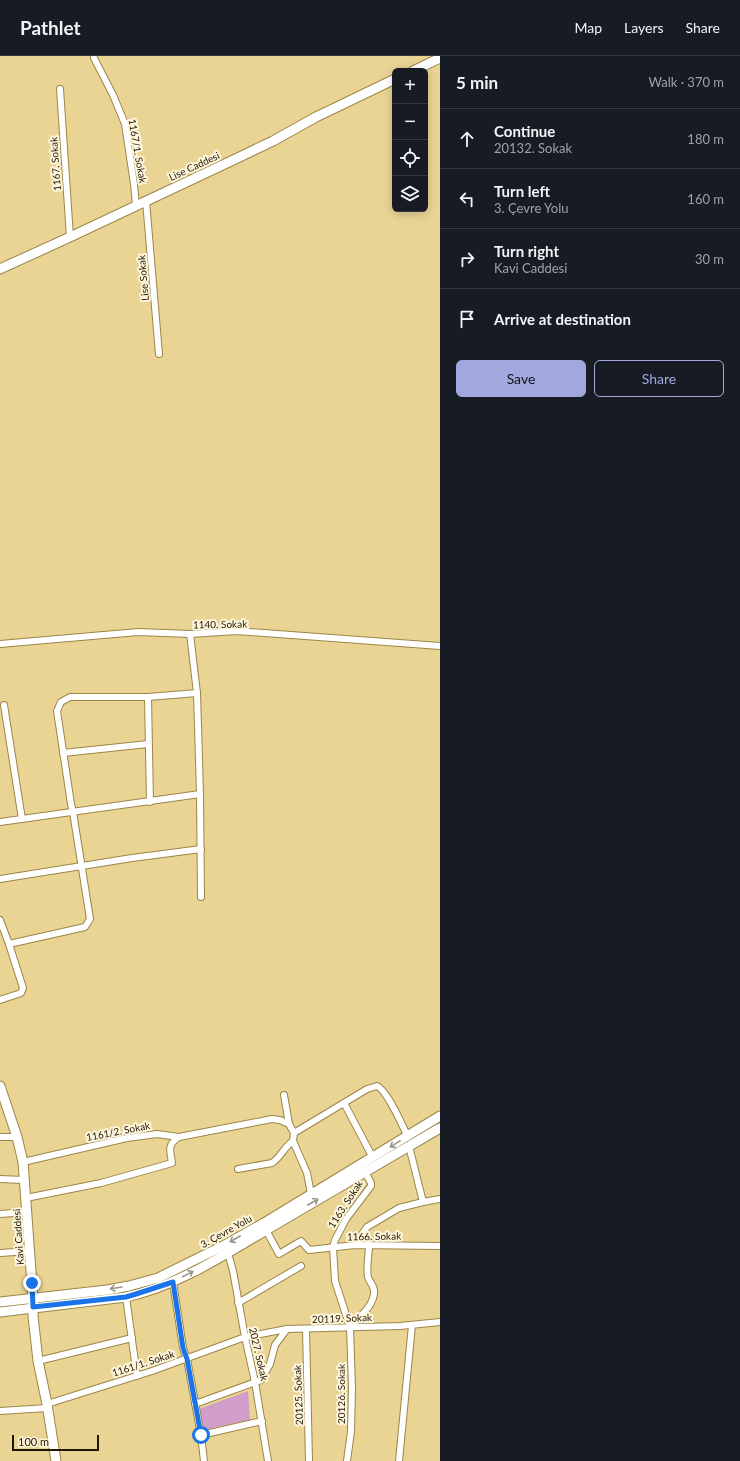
<!DOCTYPE html>
<meta charset="utf-8">
<style>
:root{--surface:#171b24;--page:#20242c;--text:#f1f3f6;--muted:#9ea1a6;--line:#363941;--accent:#a0a8de}
body{margin:0;font-family:Lato,sans-serif;background:var(--page);color:var(--text)}
.controls{position:absolute;right:12px;top:12px;display:grid;overflow:hidden;border-radius:6px;box-shadow:0 2px 10px #0003}
.controls button{width:36px;height:36px;display:grid;place-items:center;padding:0;border:0;border-bottom:1px solid var(--line);background:var(--surface);color:var(--text);font:20px sans-serif}
.scale{position:absolute;left:12px;bottom:10px;width:87px;box-sizing:border-box;padding-left:4px;border:2px solid #1e1600;border-top:0;font-size:11px;line-height:14px;white-space:nowrap;color:#1e1600;-webkit-text-stroke:3px #fff6dd;paint-order:stroke}
.stop{position:absolute;width:12px;height:12px;margin:-9px;border:3px solid #1a73e8;border-radius:50%;background:#fff}
.stop.end{background:#1a73e8;border-color:#fff;box-shadow:0 1px 4px #0008}
.list{margin:0;padding:0;list-style:none}
h2{display:flex;justify-content:space-between;align-items:center;height:52px;margin:0;padding:0 16px;font-size:17px}
h2 small{font-size:13px;font-weight:400;color:var(--muted)}
.list li{display:grid;grid-template-columns:26px 1fr auto;gap:12px;align-items:center;box-sizing:border-box;height:60px;padding:0 16px;border-top:1px solid var(--line)}
.list b{display:block;font-size:15px;white-space:nowrap}
.list p{margin:0;font-size:13px;white-space:nowrap;color:var(--muted)}
.list em{font-size:13px;font-style:normal;color:var(--muted)}
.actions{display:flex;gap:8px;padding:12px 16px}
.actions a{flex:1;padding:9px 0;border:1px solid var(--accent);border-radius:6px;text-align:center;font-size:14px;color:var(--accent)}
.actions .main{background:var(--accent);color:#111}
.icon{flex:none;width:22px;height:22px;fill:none;stroke:currentColor;stroke-width:2;stroke-linecap:round;stroke-linejoin:round}
.map{position:relative;flex:none;width:440px;height:1405px;overflow:hidden}
header{display:flex;align-items:center;gap:24px;box-sizing:border-box;height:56px;padding:0 20px;background:var(--surface);border-bottom:1px solid var(--line)}
header strong{font-size:19px}
nav{display:flex;gap:22px;margin-inline-start:auto;font-size:14px}
main{display:flex}
aside{flex:1;background:var(--surface)}
.map>svg:first-child{display:block}
</style>
<header>
<strong>Pathlet</strong>
<nav><a>Map</a><a>Layers</a><a>Share</a></nav>
</header>
<main>
<div class="map">
<svg width="440" height="1405" viewBox="0 0 440 1405">
<rect width="100%" height="100%" fill="#ead494"/>
<!-- green -->
<path fill="#d19ec9" d="M248,1335L250,1364L203,1374L199,1353Z"/>
<g fill="none" stroke-linecap="round" stroke-linejoin="round">
<defs>
<g id="street">
<path d="M94,2L113,39L125,68L134,128L136,150"/>
<path d="M60,33L70,181"/>
<path d="M146,145L159,298"/>
<path d="M190,578L197,637L200,738L201,841"/>
<path d="M0,588L138,576L190,578L237,575L440,590"/>
<path d="M148,641L150,746"/>
<path d="M4,649L22,763"/>
<path d="M63,697L148,688"/>
<path d="M0,766L200,738"/>
<path d="M0,823L132,802L201,793"/>
<path d="M0,864L9,888L23,932L21,937L0,944"/>
<path d="M9,888L85,871L90,863L73,756L71,748L57,655L61,646L70,641H148L197,637"/>
<path d="M284,1039L289,1068L294,1077L293,1085L307,1117L311,1138"/>
<path d="M344,1047L373,1102"/>
<path d="M294,1077L367,1033L377,1030C387,1034 402,1069 408,1081"/>
<path d="M0,1081H17"/>
<path d="M409,1090L423,1146L440,1143"/>
<path d="M23,1106L127,1082L157,1078L179,1081L272,1063L280,1064L289,1068"/>
<path d="M238,1113L272,1107C281,1101 284,1091 293,1085"/>
<path d="M0,1123L24,1124"/>
<path d="M26,1142L101,1127L172,1107C170,1094 167,1089 179,1081"/>
<path d="M0,1158L27,1156"/>
<path d="M266,1174L279,1198L301,1185L309,1194L355,1189L440,1190"/>
<path d="M355,1189L367,1171L399,1152L423,1146"/>
<path d="M0,1197L30,1195"/>
<path d="M228,1197L233,1215L245,1281L255,1326L268,1405"/>
<path d="M173,1226L183,1292L187,1303L201,1379L204,1405"/>
<path d="M126,1241L137,1320"/>
<path d="M238,1247L301,1210"/>
<path d="M350,1271C359,1261 375,1249 374,1235C374,1229 369,1226 368,1221C366,1214 369,1197 369,1189"/>
<path d="M306,1273L309,1405"/>
<path d="M38,1305L132,1282"/>
<path d="M47,1348L152,1315L245,1281L287,1273L400,1270L440,1266"/>
<path d="M195,1348L261,1324L270,1308L275,1289L287,1273"/>
<path d="M0,1355L47,1352"/>
<path d="M201,1379L262,1365"/>
<path d="M347,1405L351,1375L352,1332L350,1271L335,1225L333,1191L335,1184L346,1163L371,1130V1127L365,1116"/>
<path d="M399,1405L412,1269"/>
</g>
<g id="secondary">
<path d="M413,15L440,2"/>
<path d="M0,213L70,181L229,106L273,85L316,61L395,23"/>
<path d="M0,1030L17,1081L23,1106L33,1242V1260L38,1305L47,1348L56,1405"/>
<path d="M0,1246L107,1234L129,1230L158,1222L225,1189L264,1167L440,1060"/>
<path d="M0,1256L126,1241C181,1229 230,1195 278,1167C332,1135 386,1104 440,1072"/>
</g>
</defs>
<!-- street casing -->
<use href="#street" stroke="#9b8648" stroke-width="8"/>
<!-- secondary casing -->
<use href="#secondary" stroke="#9b8648" stroke-width="11"/>
<!-- street -->
<use href="#street" stroke="#fff" stroke-width="6"/>
<!-- secondary -->
<use href="#secondary" stroke="#fff" stroke-width="9"/>
</g>
<!-- one-way arrows -->
<defs><path id="oneway-shaft" d="M-6 0H5M1.5-3L5.5 0L1.5 3" fill="none" stroke-width="1.6" stroke-linecap="round" stroke-linejoin="round"/></defs>
<g stroke="#9a968c">
<use href="#oneway-shaft" transform="translate(395 1088) rotate(149)"/>
<use href="#oneway-shaft" transform="translate(313 1146) rotate(-30)"/>
<use href="#oneway-shaft" transform="translate(235 1183) rotate(150)"/>
<use href="#oneway-shaft" transform="translate(188 1218) rotate(-28)"/>
<use href="#oneway-shaft" transform="translate(116 1232) rotate(171)"/>
</g>
<g fill="none" stroke-linecap="round" stroke-linejoin="round">
<!-- route -->
<path stroke="#1a73e8" stroke-width="5" d="M32,1227L33,1251L126,1241L136,1238L173,1226L183,1292L187,1303L201,1379"/>
</g>
<g text-anchor="middle" stroke-width="4" stroke-linejoin="round" paint-order="stroke">
<!-- street labels -->
<g font-size="10" fill="#1e1600" stroke="#fff6dd">
<text transform="translate(138 95) rotate(80)" y="4">1167/1. Sokak</text>
<text transform="translate(55 108) rotate(-94)" y="4">1167. Sokak</text>
<text transform="translate(194 110) rotate(-25)" y="4">Lise Caddesi</text>
<text transform="translate(143 222) rotate(-95)" y="4">Lise Sokak</text>
<text transform="translate(220 568) rotate(-1)" y="4">1140. Sokak</text>
<text transform="translate(118 1075) rotate(-11)" y="4">1161/2. Sokak</text>
<text transform="translate(345 1148) rotate(-57)" y="4">1163. Sokak</text>
<text transform="translate(226 1175) rotate(-29)" y="4">3. Çevre Yolu</text>
<text transform="translate(374 1180) rotate(-1)" y="4">1166. Sokak</text>
<text transform="translate(18 1181) rotate(-94)" y="4">Kavi Caddesi</text>
<text transform="translate(342 1262) rotate(-2)" y="4">20119. Sokak</text>
<text transform="translate(259 1298) rotate(77)" y="4">2027. Sokak</text>
<text transform="translate(143 1307) rotate(-18)" y="4">1161/1. Sokak</text>
<text transform="translate(341 1338) rotate(-90)" y="4">20126. Sokak</text>
<text transform="translate(298 1339) rotate(-92)" y="4">20125. Sokak</text>
</g>
</g>
</svg>
<div class="controls">
<button>+</button>
<button>−</button>
<button><svg class="icon" aria-label="locate" viewBox="0 0 24 24"><circle cx="12" cy="12" r="6"/><path d="M12 2v4M12 18v4M2 12h4M18 12h4"/></svg></button>
<button><svg class="icon" aria-label="layers" viewBox="0 0 24 24"><path d="M12 4l9 5-9 5-9-5zM3 14l9 5 9-5"/></svg></button>
</div>
<div class="scale">100 m</div>
<div class="stop" style="left:201px;top:1379px"></div>
<div class="stop end" style="left:32px;top:1227px"></div>
</div>
<aside>
<h2>5 min<small>Walk · 370 m</small></h2>
<ul class="list">
<li><svg class="icon" aria-label="ahead" viewBox="0 0 24 24"><path d="M12 20V5M6 11l6-6 6 6"/></svg><div><b>Continue</b><p>20132. Sokak</p></div><em>180 m</em></li>
<li><svg class="icon" aria-label="left" viewBox="0 0 24 24"><path d="M17 20v-9H6M10 6l-5 5 5 5"/></svg><div><b>Turn left</b><p>3. Çevre Yolu</p></div><em>160 m</em></li>
<li><svg class="icon" aria-label="right" viewBox="0 0 24 24"><path d="M7 20v-9h11M14 6l5 5-5 5"/></svg><div><b>Turn right</b><p>Kavi Caddesi</p></div><em>30 m</em></li>
<li><svg class="icon" aria-label="arrive" viewBox="0 0 24 24"><path d="M6 21V4h12l-3 4 3 4H6"/></svg><div><b>Arrive at destination</b></div></li>
</ul>
<div class="actions"><a class="main">Save</a><a>Share</a></div>
</aside>
</main>
